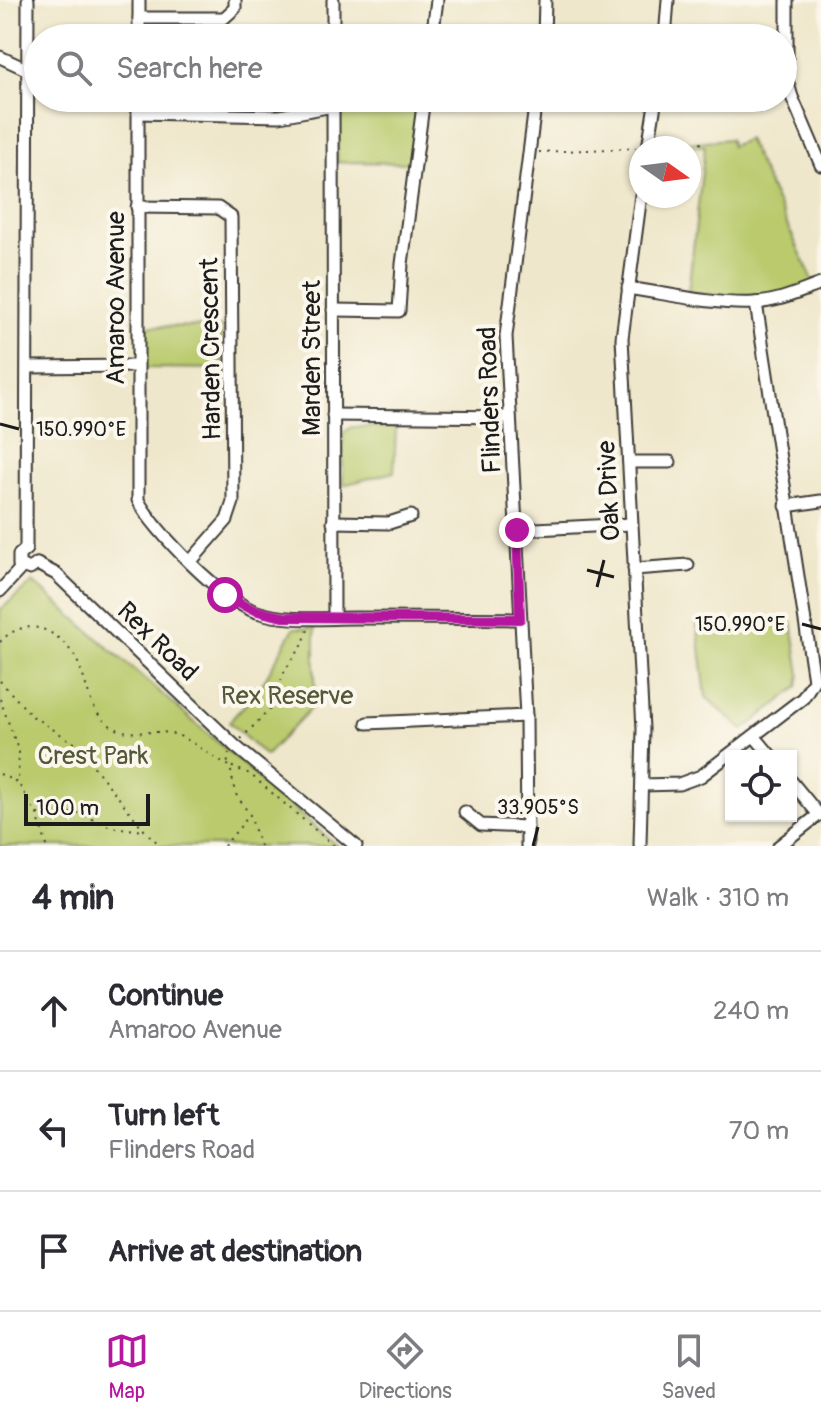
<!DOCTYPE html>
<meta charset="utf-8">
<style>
:root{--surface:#fff;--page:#f2f2f3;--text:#2b2b33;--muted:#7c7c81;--line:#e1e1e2;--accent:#b5179e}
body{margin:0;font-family:Pangolin,sans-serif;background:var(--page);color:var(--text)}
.controls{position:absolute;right:24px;bottom:24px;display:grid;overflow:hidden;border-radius:0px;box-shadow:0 2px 6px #0004}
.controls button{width:72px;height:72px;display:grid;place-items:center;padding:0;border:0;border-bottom:2px solid var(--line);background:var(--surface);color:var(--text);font:40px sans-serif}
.compass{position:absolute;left:629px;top:136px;width:72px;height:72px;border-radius:50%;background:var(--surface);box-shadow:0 2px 6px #0004;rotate:104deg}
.scale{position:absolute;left:24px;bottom:20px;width:126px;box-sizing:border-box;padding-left:8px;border:4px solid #1c1c1c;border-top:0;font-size:22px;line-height:28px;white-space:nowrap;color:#1c1c1c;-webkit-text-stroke:6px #fbf7ec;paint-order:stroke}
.stop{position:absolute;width:24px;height:24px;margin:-18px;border:6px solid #b5179e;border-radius:50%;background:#fff}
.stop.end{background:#b5179e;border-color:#fff;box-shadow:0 2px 8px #0008}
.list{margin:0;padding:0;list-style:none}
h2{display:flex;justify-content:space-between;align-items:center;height:104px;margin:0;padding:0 32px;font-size:34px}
h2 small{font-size:26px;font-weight:400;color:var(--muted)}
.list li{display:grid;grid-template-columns:52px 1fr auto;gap:24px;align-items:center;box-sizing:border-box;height:120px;padding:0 32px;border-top:2px solid var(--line)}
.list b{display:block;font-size:30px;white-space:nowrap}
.list p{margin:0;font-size:26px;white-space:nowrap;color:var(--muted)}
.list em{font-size:26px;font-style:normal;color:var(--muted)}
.icon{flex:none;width:44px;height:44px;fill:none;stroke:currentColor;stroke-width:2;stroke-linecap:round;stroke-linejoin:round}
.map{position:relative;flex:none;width:821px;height:846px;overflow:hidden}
.search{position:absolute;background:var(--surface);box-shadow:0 2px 6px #0004;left:24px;right:24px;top:24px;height:88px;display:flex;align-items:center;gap:20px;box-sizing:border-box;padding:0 28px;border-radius:44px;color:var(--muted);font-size:30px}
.sheet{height:464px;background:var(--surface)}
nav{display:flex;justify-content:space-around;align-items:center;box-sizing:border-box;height:112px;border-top:2px solid var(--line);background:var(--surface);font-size:22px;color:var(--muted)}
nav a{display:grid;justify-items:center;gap:4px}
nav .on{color:var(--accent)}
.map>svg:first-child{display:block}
</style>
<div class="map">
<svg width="821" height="846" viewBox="0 0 821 846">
<rect width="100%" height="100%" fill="#fbf7ec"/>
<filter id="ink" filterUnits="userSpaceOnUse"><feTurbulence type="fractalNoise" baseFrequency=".0125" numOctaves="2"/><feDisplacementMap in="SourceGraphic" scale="16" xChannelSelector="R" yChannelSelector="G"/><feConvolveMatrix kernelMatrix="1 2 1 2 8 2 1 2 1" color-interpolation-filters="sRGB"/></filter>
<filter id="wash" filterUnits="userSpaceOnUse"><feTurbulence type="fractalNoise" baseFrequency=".006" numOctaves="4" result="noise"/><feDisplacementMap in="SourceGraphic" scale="32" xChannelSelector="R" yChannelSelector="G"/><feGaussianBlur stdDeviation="1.8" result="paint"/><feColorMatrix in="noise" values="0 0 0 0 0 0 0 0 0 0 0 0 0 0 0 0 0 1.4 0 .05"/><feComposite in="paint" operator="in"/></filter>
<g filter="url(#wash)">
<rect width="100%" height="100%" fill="#efe7cb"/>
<!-- green -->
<g fill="#baca6d" stroke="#6b7344" stroke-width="2">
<path d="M339,108L417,109L410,163L337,162Z"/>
<path d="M730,139L731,146L747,139L814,282C774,303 731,297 688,292L705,146L653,148L654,145Z"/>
<path d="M145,326L221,327L223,369L144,368Z"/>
<path d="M352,427H396L394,472L343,485V433Z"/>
<path d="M33,582L337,846H0V610Z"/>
<path d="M697,622L792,623L800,674L798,687L743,730L706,697Z"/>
<path d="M294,628H315V704L265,756L229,722L260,688Z"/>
</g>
</g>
<g filter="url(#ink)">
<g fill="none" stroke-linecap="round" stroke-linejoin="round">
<defs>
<g id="minor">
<path d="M333,0V38"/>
<path d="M787,0V80L792,97L821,165"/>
<path d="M139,18H224L235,8V0"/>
<path d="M139,38V0"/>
<path d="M432,38L437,0"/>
<path d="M544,38L545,0"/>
<path d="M665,38L668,0"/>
<path d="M0,57L28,70"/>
<path d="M138,98V500C153,530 224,602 257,612C287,622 323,618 354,618C410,618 465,618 520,619"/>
<path d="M333,98L334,618"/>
<path d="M138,113L280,116L333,106"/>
<path d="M648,148L656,98"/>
<path d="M137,207L218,208L231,217L233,502L227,520L191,561"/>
<path d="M628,288C669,294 713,305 754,303C778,302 799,292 821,284"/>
<path d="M333,310L399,311L402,264L424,98"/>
<path d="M28,367L137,366"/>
<path d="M333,415L510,417"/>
<path d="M629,462H670"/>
<path d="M786,506L821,501"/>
<path d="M333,522L389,523L411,516"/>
<path d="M517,530L631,524"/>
<path d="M26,549L28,0"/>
<path d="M26,549L19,555V565L30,569L37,564"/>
<path d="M37,564L56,574L235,746L356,846"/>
<path d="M634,569L688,565"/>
<path d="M0,591L22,567"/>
<path d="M367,723L526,716"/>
<path d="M755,737L771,756"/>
<path d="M791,781L819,815"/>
<path d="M643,785L679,784L701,776L803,698L814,680L756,303"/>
<path d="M465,812L481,825L527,827"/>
<path d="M640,845L643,729L622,338L641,195"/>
<path d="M527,846L526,716L506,336L536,98"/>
<path d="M779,846L821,813"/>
</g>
</defs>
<!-- minor casing -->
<use href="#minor" stroke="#3c3a36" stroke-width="15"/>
<!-- path -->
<g stroke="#3c3a36" stroke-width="2" stroke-dasharray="2 6" stroke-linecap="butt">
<path d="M660,146L707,143"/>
<path d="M539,152L636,148"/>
<path d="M0,642C25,615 57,628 75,657C88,679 87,712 111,726C132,739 156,727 177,735C196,742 211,758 230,766L235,793L250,815L260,846"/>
<path d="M0,681L32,716L76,744L145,831L161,846"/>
<path d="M0,699L19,752L18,782"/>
<path d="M241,739L271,708L285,670L302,646L309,627"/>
<path d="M229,753L227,760L230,766L250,774L334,846"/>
<path d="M0,774L18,783L37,814L47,846"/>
<path d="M37,814L78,813L111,827L144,831"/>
<path d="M224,846L249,816"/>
</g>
<!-- minor -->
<use href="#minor" stroke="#fff" stroke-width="11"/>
</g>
</g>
<g fill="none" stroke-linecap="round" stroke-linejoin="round" filter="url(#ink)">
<!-- route -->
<path stroke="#b5179e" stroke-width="10" d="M225,595C244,608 261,613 284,617L520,619L517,530"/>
</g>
<!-- ticks -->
<path fill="none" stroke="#1c1c1c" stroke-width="3" d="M0,424L19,429M587,570L614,577M597,587L604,560M802,624L821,629M533,846L538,827"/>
<g text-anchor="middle" stroke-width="8" stroke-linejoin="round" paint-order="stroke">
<!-- street labels -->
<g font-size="26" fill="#1c1c1c" stroke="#fbf7ec">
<text transform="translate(115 298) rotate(-90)" y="9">Amaroo Avenue</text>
<text transform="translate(210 349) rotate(-91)" y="9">Harden Crescent</text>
<text transform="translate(311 358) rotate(-90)" y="9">Marden Street</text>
<text transform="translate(489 400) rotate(-92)" y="9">Flinders Road</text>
<text transform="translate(608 491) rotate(-93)" y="9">Oak Drive</text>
<text transform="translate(158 641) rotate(44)" y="9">Rex Road</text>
</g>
<!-- park labels -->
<g font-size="26" fill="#535938" stroke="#fbf7ec">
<text x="287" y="704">Rex Reserve</text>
<text x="93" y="764">Crest Park</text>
</g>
</g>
<g font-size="20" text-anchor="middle" fill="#1c1c1c" stroke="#fbf7ec" stroke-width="8" stroke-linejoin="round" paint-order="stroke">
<text x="81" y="436">150.990°E</text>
<text x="740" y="631">150.990°E</text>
<text x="538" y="814">33.905°S</text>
</g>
</svg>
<div class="controls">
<button><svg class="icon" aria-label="locate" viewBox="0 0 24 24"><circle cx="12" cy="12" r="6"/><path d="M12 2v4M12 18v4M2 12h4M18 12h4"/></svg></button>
</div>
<svg class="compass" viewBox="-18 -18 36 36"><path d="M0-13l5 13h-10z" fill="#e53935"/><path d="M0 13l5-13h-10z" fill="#7c7c81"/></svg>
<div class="scale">100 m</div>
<div class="stop" style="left:225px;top:595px"></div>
<div class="stop end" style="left:517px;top:530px"></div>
<div class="search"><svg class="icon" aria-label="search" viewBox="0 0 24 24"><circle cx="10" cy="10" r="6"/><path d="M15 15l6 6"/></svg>Search here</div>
</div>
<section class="sheet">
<h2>4 min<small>Walk · 310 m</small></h2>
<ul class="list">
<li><svg class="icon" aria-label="ahead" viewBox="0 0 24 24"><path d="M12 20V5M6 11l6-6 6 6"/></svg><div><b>Continue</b><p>Amaroo Avenue</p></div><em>240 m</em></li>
<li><svg class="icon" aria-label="left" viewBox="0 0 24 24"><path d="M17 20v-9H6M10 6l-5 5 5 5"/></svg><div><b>Turn left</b><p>Flinders Road</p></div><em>70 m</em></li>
<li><svg class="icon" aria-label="arrive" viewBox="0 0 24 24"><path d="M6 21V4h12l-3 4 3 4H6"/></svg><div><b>Arrive at destination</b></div></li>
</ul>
</section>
<nav>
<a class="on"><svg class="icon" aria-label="map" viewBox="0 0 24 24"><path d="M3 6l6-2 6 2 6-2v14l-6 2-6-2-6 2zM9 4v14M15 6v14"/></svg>Map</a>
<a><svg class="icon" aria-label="directions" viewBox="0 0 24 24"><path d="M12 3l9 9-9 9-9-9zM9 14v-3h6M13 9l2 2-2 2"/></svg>Directions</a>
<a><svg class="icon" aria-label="saved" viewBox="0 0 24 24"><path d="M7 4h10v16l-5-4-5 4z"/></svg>Saved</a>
</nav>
